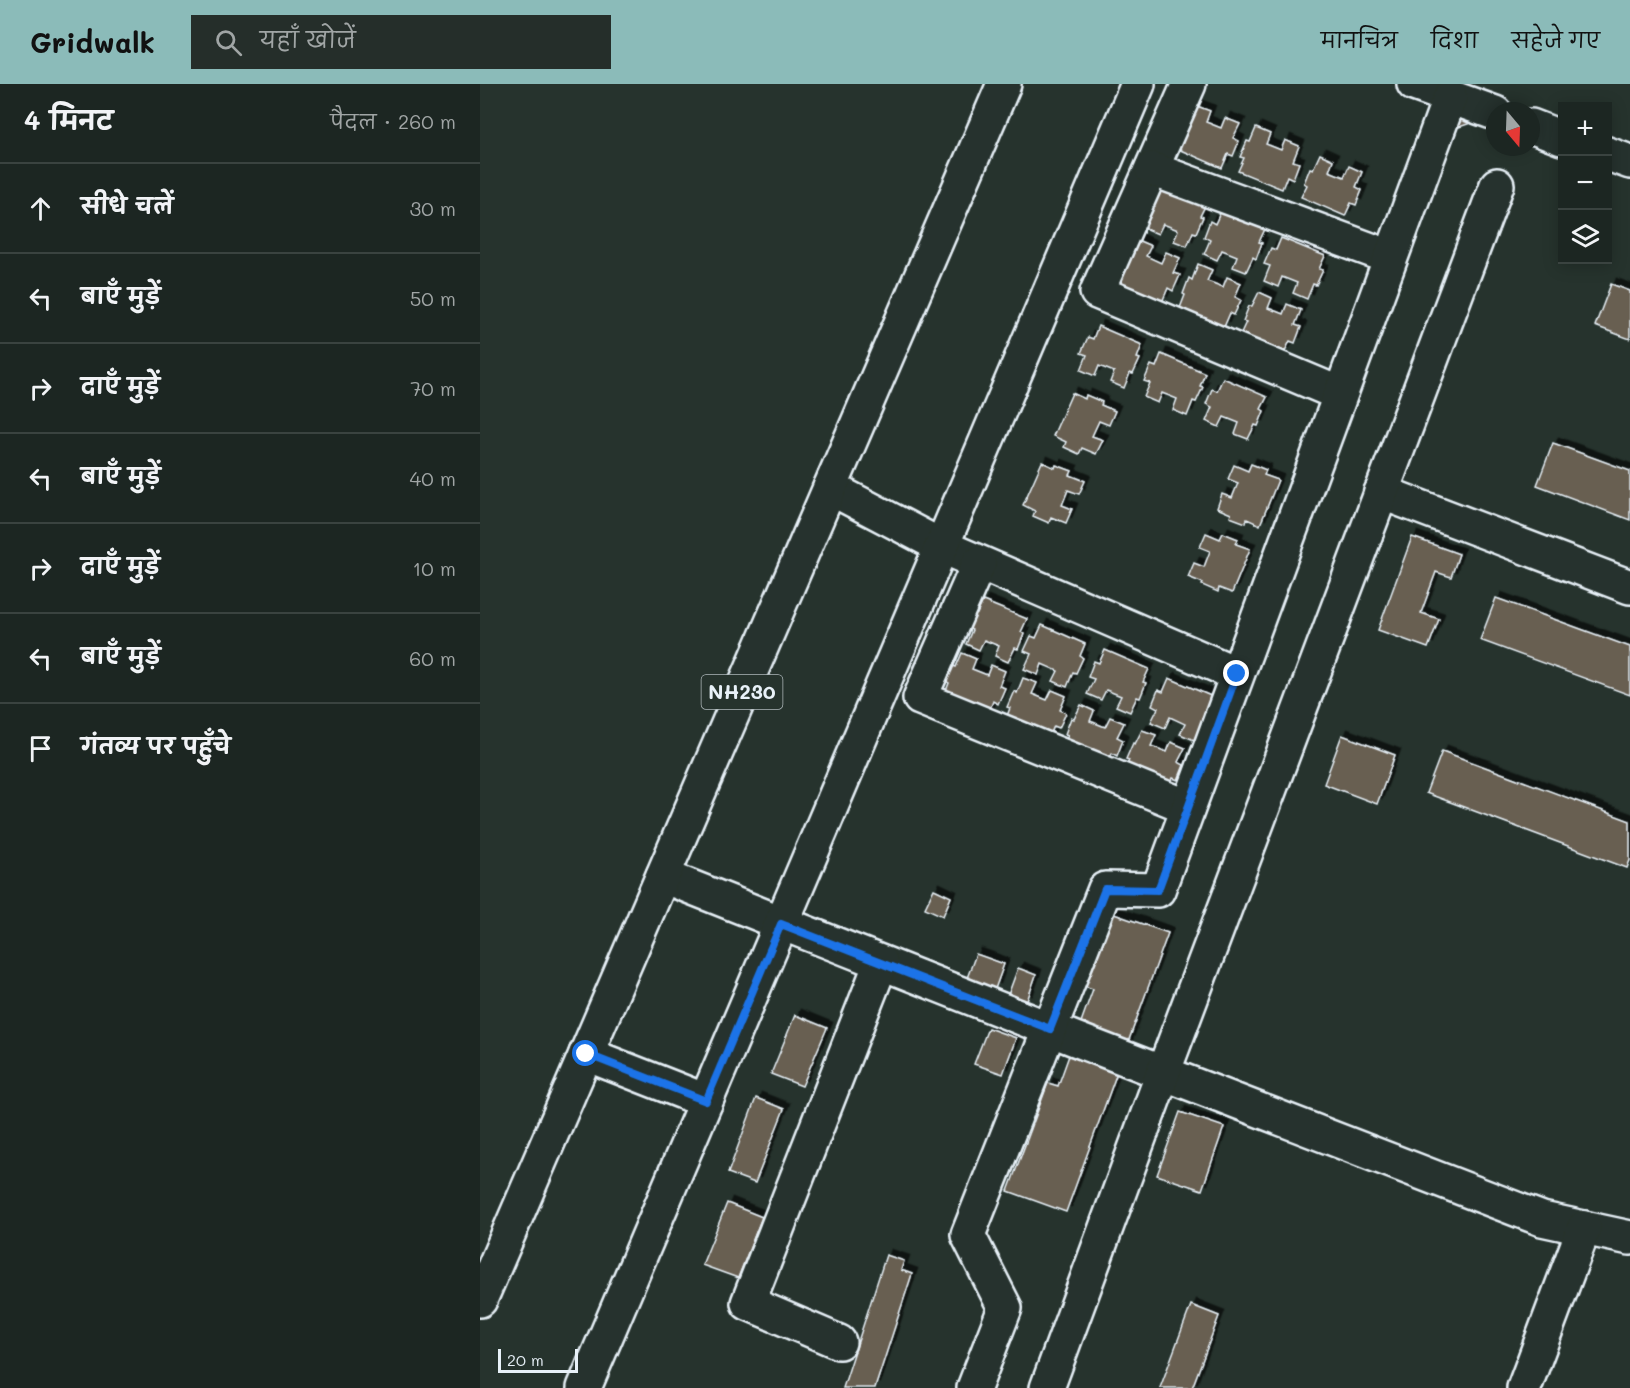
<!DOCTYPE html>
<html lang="hi">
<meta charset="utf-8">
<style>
:root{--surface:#1c2622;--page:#252e2a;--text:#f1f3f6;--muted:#a0a5a5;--line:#3a4340;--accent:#8bbbb9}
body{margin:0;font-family:Mali,"Playpen Sans Deva",sans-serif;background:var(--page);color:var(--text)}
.controls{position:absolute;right:18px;top:18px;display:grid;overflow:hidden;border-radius:0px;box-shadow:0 3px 15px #0003}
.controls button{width:54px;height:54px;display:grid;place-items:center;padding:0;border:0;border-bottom:2px solid var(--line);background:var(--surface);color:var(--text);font:30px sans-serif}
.compass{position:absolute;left:1006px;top:18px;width:54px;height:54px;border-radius:50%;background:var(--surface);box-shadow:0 3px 15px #0003;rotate:161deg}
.scale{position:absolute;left:18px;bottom:15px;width:80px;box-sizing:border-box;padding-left:6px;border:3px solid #e8f1f8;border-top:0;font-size:16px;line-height:21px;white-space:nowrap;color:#e8f1f8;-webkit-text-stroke:4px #26332d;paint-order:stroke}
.stop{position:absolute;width:18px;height:18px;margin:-14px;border:4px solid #1a73e8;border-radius:50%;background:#fff}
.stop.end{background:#1a73e8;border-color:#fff;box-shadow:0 2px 6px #0008}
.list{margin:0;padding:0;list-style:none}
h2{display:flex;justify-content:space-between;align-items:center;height:78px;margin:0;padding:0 24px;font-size:26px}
h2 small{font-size:20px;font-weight:400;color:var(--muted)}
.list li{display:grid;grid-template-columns:39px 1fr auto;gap:18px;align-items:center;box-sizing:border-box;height:90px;padding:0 24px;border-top:2px solid var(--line)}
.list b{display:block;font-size:22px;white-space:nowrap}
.list em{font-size:20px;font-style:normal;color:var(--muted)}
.icon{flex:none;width:33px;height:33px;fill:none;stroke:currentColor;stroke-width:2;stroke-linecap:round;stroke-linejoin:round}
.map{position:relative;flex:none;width:1150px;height:1304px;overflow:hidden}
header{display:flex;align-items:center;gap:36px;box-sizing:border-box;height:84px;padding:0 30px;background:var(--accent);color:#111}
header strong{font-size:28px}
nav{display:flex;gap:33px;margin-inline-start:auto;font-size:21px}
.search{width:420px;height:54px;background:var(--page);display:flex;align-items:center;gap:15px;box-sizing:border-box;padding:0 21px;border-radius:0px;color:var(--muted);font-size:22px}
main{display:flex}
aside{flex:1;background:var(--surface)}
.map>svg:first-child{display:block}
</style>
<header>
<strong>Gridwalk</strong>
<div class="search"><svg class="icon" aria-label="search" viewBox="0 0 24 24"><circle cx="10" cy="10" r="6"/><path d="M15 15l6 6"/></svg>यहाँ खोजें</div>
<nav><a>मानचित्र</a><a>दिशा</a><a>सहेजे गए</a></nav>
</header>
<main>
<aside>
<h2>4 मिनट<small>पैदल · 260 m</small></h2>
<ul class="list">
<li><svg class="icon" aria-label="ahead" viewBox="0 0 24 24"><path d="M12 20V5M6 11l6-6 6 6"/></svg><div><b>सीधे चलें</b></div><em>30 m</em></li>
<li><svg class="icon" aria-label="left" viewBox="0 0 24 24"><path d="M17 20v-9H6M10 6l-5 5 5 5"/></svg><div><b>बाएँ मुड़ें</b></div><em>50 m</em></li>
<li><svg class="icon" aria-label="right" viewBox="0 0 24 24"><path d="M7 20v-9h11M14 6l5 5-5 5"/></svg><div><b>दाएँ मुड़ें</b></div><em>70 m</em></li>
<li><svg class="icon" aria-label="left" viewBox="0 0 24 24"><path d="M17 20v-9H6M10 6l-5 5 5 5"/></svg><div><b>बाएँ मुड़ें</b></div><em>40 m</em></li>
<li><svg class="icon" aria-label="right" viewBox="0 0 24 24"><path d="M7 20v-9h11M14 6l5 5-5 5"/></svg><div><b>दाएँ मुड़ें</b></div><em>10 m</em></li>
<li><svg class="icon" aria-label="left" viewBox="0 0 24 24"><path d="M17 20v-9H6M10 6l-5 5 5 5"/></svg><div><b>बाएँ मुड़ें</b></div><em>60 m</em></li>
<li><svg class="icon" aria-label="arrive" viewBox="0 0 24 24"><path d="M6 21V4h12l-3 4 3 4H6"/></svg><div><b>गंतव्य पर पहुँचे</b></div></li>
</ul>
</aside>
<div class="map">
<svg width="1150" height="1304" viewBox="0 0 1150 1304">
<defs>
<filter id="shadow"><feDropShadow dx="5.5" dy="-5.5" stdDeviation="0" flood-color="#0009"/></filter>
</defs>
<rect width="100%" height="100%" fill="#26332d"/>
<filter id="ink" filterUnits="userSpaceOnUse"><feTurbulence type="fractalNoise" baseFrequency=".0167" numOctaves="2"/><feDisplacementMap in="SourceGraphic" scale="12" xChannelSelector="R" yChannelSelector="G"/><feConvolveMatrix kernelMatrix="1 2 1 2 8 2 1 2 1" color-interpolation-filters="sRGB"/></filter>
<g filter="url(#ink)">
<!-- building -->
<g fill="#685f51" stroke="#e8f1f8" stroke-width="1.5" filter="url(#shadow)">
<path d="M717,22L730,27L726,38L741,44L745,34L760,40L753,54L759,57L753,72L748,70L742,84L698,65Z"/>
<path d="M971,27L994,38L976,44Z"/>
<path d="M776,44L790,50L786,60L801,66L805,56L819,62L813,77L819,79L813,95L807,92L802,105L758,87L764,74L760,73L767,57L770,58Z"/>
<path d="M840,70L853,76L849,87L864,93L869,82L882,88L876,103L882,106L876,121L871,119L865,132L821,113L827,101L824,99L830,84L833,85Z"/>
<path d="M682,101L726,120L720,132L723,133L716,149L713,148L707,162L694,157L698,146L683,140L678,150L664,144L670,130L664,127Z"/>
<path d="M741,127L785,145L779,158L782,159L776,175L773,173L766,188L753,183L757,172L742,166L737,176L724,170L730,156L724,153L730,137L735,140Z"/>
<path d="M801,154L845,172L839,185L843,186L836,201L833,200L827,215L813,209L817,199L802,193L798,203L784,197L790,182L784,180L791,164L796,166Z"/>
<path d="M657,156L671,162L666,172L681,179L686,168L700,174L693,189L700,191L693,207L688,204L682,218L639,199Z"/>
<path d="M718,180L732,186L727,197L743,203L747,193L761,199L755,213L761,216L754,231L750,229L744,243L700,224L705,211L703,210L709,194L712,196Z"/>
<path d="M1131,200L1150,207V255L1115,242Z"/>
<path d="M779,208L792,214L788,224L803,230L807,220L821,226L815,241L821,243L815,259L810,257L804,269L760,251L766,238L763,237L769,222H772Z"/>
<path d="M618,242L662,261L657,274L660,275L653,290L650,289L644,304L630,298L634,288L619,282L615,292L601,286L607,271L601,269L608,253L613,255Z"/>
<path d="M681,270L725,289L720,302L723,303L716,318L713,317L707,332L693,326L697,315L682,309L678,319L664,313L670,299L664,297L671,281L676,283Z"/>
<path d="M743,294L787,313L781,325L784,327L778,342L775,341L768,355L755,350L759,339L744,333L739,343L726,337L732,323L726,320L732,305L737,307Z"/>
<path d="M592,309L605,315L606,311L622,318L621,321L635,327L629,341L619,337L612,352L623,356L616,370L602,364L599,370L584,363L586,358L573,352Z"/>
<path d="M1073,359L1150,387V436L1057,401Z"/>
<path d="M562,378L575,384L576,381L592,387L590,391L605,397L599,410L588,406L582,421L592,425L586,439L571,433L569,439L553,432L555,427L543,421Z"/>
<path d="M771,380L786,386L784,391L798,396L780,441L767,435L766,439L750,433L751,430L737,424L742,410L752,414L758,399L748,395L754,381L768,387Z"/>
<path d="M726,449L740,455L743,449L758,455L756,460L770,465L752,509L739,504L738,508L722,501L723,499L708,493L714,479L724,483L730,467L720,463Z"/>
<path d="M932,453L979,470L971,493L956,488L941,529L959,535L948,564L898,546Z"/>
<path d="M1016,514L1150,563V611L1000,556Z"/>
<path d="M503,517L547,535L541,548L544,550L538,565L535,564L528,578L515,572L519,562L504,556L499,566L486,560L492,546L486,543L492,528L497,530Z"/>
<path d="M562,541L605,560L600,572L603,574L596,589L593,588L587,603L573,597L578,587L562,580L558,591L544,585L551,570L544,567L551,552L556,554Z"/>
<path d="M625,566L669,585L663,598L666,599L660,614L657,613L650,628L636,622L641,612L626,606L621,616L607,610L614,595L608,593L614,577L619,579Z"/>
<path d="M482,569L496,575L492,585L507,591L511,581L525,587L519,602L525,604L518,620L513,617L508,630L464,612L469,599L466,597L473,582L476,583Z"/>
<path d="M543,594L557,599L552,610L567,616L572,606L586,612L580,626L586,629L579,644L574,642L568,656L525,637L530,624L527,623L534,607L537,609Z"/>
<path d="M689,594L733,613L723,643L721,641L714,656L700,650L705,640L690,633L685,644L671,638L678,624L672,621L678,606L683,608Z"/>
<path d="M601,621L614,627L610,637L625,643L630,633L644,639L637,653L643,656L637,672L632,669L626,682L582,664L588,651L585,650L591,634L594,635Z"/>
<path d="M662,646L676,651L671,662L687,668L691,658L705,664L698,678L704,681L698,696L693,694L687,707L643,689L649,676L646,675L653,659L655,660Z"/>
<path d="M862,651L915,671L897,720L844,700Z"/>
<path d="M962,667L1150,737V776L1147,784L946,709Z"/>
<path d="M454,805L471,813L463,832L445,824Z"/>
<path d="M631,829L688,849L586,1128L528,1107L568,999L578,1002L613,905L604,902Z"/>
<path d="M496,870L524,880L515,905L487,894Z"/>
<path d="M538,884L556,891L547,917L528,911Z"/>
<path d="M315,931L347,944L322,1002L291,990Z"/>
<path d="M508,944L536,954L523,990L494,980Z"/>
<path d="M276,1014L304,1025L275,1099L248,1089Z"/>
<path d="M700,1028L744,1043L722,1106L677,1091Z"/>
<path d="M247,1119L282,1133L258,1194L222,1181Z"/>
<path d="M406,1171L424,1177L421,1186L432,1190L395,1304H363Z"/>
<path d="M711,1221L739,1232L712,1304H680Z"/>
</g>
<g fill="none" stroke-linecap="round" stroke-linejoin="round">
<defs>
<g id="minor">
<path d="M709,0L617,208L860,310"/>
<path d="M934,0L1015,29"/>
<path d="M1051,42L1082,54"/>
<path d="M1128,70L1150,78"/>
<path d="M672,85L910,173"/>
<path d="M350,404L461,462L757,590"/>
<path d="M901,408L1150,503"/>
<path d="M499,479L440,614L708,723"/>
<path d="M183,792L595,955L1062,1135L1150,1154"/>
<path d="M106,970L226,1017"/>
<path d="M359,1258L268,1219L401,879"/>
<path d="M104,1304L658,0"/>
<path d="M494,1304L525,1224L488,1151L625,805L678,806L970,13"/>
<path d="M567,1304L683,989L1017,101"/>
<path d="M1044,1304L1104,1144"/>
</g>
<path id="highway" d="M0,1216L524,0"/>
</defs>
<!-- minor casing -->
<use href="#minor" stroke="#e8f1f8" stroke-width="38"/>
<!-- highway casing -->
<use href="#highway" stroke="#e8f1f8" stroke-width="38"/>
<!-- minor -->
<use href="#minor" stroke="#26332d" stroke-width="33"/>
<!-- highway -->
<use href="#highway" stroke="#26332d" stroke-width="33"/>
</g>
</g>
<g fill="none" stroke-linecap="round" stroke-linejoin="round" filter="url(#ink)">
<!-- route -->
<path stroke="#1a73e8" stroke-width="8" d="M106,970L226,1017L301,840L570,945L625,805L678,806L757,590"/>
</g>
<g text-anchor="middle" stroke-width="5" stroke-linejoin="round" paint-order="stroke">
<!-- shield labels -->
<rect fill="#26332d" stroke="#aeb8bb" stroke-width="1.5" x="221.5" y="591" width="81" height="34" rx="4.5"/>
<g font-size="20" font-weight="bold" fill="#e8f1f8">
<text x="262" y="615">NH230</text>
</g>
</g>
</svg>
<div class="controls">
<button>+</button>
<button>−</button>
<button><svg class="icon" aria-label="layers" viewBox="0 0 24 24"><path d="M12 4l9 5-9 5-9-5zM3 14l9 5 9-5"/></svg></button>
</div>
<svg class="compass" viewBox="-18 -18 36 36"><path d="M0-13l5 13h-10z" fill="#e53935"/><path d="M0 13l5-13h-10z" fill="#a0a5a5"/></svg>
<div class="scale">20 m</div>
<div class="stop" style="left:106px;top:970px"></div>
<div class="stop end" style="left:757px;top:590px"></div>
</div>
</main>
